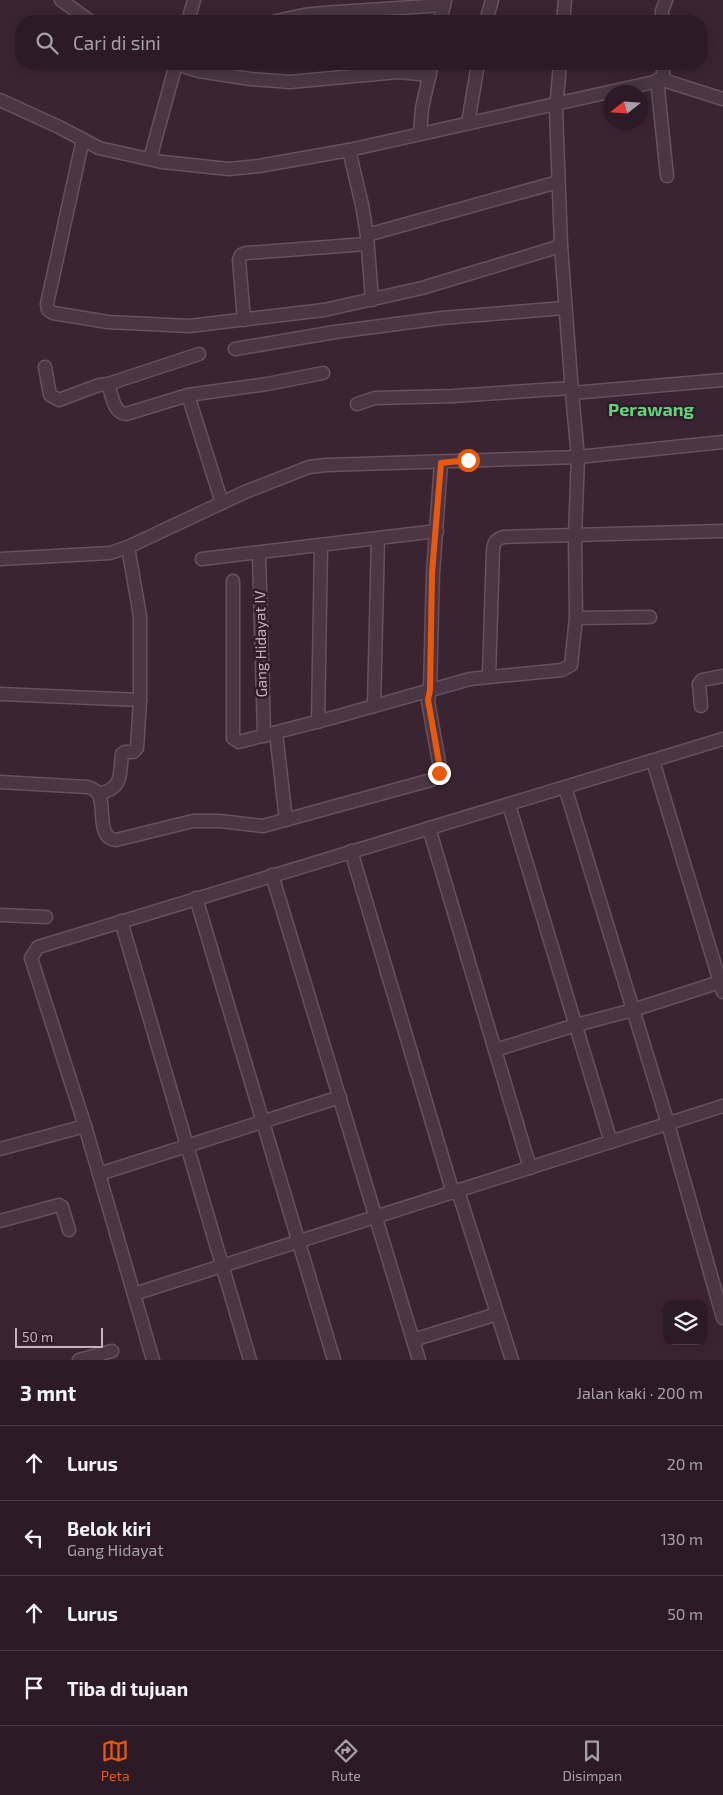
<!DOCTYPE html>
<html lang="id">
<meta charset="utf-8">
<style>
:root{--surface:#2c1b26;--page:#382832;--text:#f1f3f6;--muted:#a6a1a7;--line:#483943;--accent:#ea580c}
body{margin:0;font-family:"Exo 2",sans-serif;background:var(--page);color:var(--text)}
.controls{position:absolute;right:15px;bottom:15px;display:grid;overflow:hidden;border-radius:10px;box-shadow:0 2px 12px #0003}
.controls button{width:45px;height:45px;display:grid;place-items:center;padding:0;border:0;border-bottom:1px solid var(--line);background:var(--surface);color:var(--text);font:25px sans-serif}
.compass{position:absolute;left:603px;top:85px;width:45px;height:45px;border-radius:50%;background:var(--surface);box-shadow:0 2px 12px #0003;rotate:253deg}
.scale{position:absolute;left:15px;bottom:12px;width:88px;box-sizing:border-box;padding-left:5px;border:2px solid #c7b3bf;border-top:0;font-size:14px;line-height:18px;white-space:nowrap;color:#c7b3bf;-webkit-text-stroke:4px #301c29;paint-order:stroke}
.stop{position:absolute;width:15px;height:15px;margin:-11px;border:4px solid #ea580c;border-radius:50%;background:#fff}
.stop.end{background:#ea580c;border-color:#fff;box-shadow:0 1px 5px #0008}
.list{margin:0;padding:0;list-style:none}
h2{display:flex;justify-content:space-between;align-items:center;height:65px;margin:0;padding:0 20px;font-size:21px}
h2 small{font-size:16px;font-weight:400;color:var(--muted)}
.list li{display:grid;grid-template-columns:32px 1fr auto;gap:15px;align-items:center;box-sizing:border-box;height:75px;padding:0 20px;border-top:1px solid var(--line)}
.list b{display:block;font-size:19px;white-space:nowrap}
.list p{margin:0;font-size:16px;white-space:nowrap;color:var(--muted)}
.list em{font-size:16px;font-style:normal;color:var(--muted)}
.icon{flex:none;width:28px;height:28px;fill:none;stroke:currentColor;stroke-width:2;stroke-linecap:round;stroke-linejoin:round}
.map{position:relative;flex:none;width:723px;height:1360px;overflow:hidden}
.search{position:absolute;background:var(--surface);box-shadow:0 2px 12px #0003;left:15px;right:15px;top:15px;height:55px;display:flex;align-items:center;gap:12px;box-sizing:border-box;padding:0 18px;border-radius:20px;color:var(--muted);font-size:19px}
.sheet{height:365px;background:var(--surface)}
nav{display:flex;justify-content:space-around;align-items:center;box-sizing:border-box;height:70px;border-top:1px solid var(--line);background:var(--surface);font-size:14px;color:var(--muted)}
nav a{display:grid;justify-items:center;gap:2px}
nav .on{color:var(--accent)}
.map>svg:first-child{display:block}
</style>
<div class="map">
<svg width="723" height="1360" viewBox="0 0 723 1360">
<rect width="100%" height="100%" fill="#3b2432"/>
<g fill="none" stroke-linecap="round" stroke-linejoin="round">
<defs>
<g id="minor">
<path d="M61,0L90,21"/>
<path d="M188,21L194,0"/>
<path d="M276,21L304,15L323,13L444,5"/>
<path d="M440,21L445,0"/>
<path d="M486,21L492,0"/>
<path d="M563,21L565,0"/>
<path d="M662,21V11L666,0"/>
<path d="M176,64L199,71L250,79L290,82L398,72L430,75"/>
<path d="M663,64V80"/>
<path d="M657,80L667,176"/>
<path d="M0,100L59,127L99,148L162,162L229,169L259,166L349,150L663,80L723,99"/>
<path d="M468,123L478,64"/>
<path d="M420,134L422,108L432,64"/>
<path d="M83,139L47,304L48,310L53,313L108,322L189,326L324,310L422,288L561,246"/>
<path d="M349,150L362,205L367,235L372,300"/>
<path d="M150,159L176,64"/>
<path d="M367,235L558,182"/>
<path d="M244,320L239,260L241,255L246,253L367,244"/>
<path d="M235,349L335,332L442,318L565,308"/>
<path d="M45,367L50,395L59,400L99,385L108,384C112,394 113,413 126,414L188,395L222,503"/>
<path d="M108,384L199,354"/>
<path d="M572,393L723,380"/>
<path d="M188,395L267,384L323,373"/>
<path d="M357,404L375,398L453,396L572,388"/>
<path d="M259,553L264,736"/>
<path d="M0,559L110,553L128,547L245,492L309,467L326,465L578,457L723,442"/>
<path d="M202,559L437,531"/>
<path d="M233,581V738L239,742L335,717L470,679L562,670L571,665L576,618L575,536L578,457L572,393L561,246L556,110L560,64"/>
<path d="M576,618L650,617"/>
<path d="M489,676L493,551C494,542 495,540 503,537L723,531"/>
<path d="M0,694L140,700V616L128,547"/>
<path d="M374,706L378,539"/>
<path d="M701,706L699,684L702,680L723,676"/>
<path d="M318,722L321,546"/>
<path d="M276,733L286,820"/>
<path d="M653,761L723,992"/>
<path d="M0,782L87,787C91,788 94,789 97,792C107,803 95,838 116,840L193,821H220L263,826L431,780L437,776L440,768L428,701L430,690L433,573L441,463"/>
<path d="M565,787L668,1124L723,1318"/>
<path d="M99,794C124,787 119,776 122,754L125,752H133L137,748L140,700"/>
<path d="M509,805L611,1142"/>
<path d="M429,828L530,1168"/>
<path d="M351,851L453,1193"/>
<path d="M272,875L419,1360"/>
<path d="M196,898L334,1360"/>
<path d="M0,915L46,917"/>
<path d="M121,921L250,1360"/>
<path d="M495,1050L576,1025L633,1010L720,982"/>
<path d="M85,1126L153,1360"/>
<path d="M0,1149L85,1126L31,958L38,947L723,739"/>
<path d="M99,1174L340,1097"/>
<path d="M458,1191L512,1360"/>
<path d="M0,1221L59,1205L62,1207L69,1230"/>
<path d="M134,1294L723,1106"/>
<path d="M413,1340L497,1314"/>
<path d="M79,1360L112,1351"/>
</g>
</defs>
<!-- minor casing -->
<use href="#minor" stroke="#66525f" stroke-width="15"/>
<!-- minor -->
<use href="#minor" stroke="#4b3744" stroke-width="12"/>
</g>
<g fill="none" stroke-linecap="round" stroke-linejoin="round">
<!-- route -->
<path stroke="#ea580c" stroke-width="6" d="M439,773L440,768L428,700L430,690L432,573L441,463L468,460"/>
</g>
<g text-anchor="middle" stroke-width="5" stroke-linejoin="round" paint-order="stroke">
<!-- street labels -->
<g font-size="15" fill="#c7b3bf" stroke="#301c29">
<text transform="translate(261 644) rotate(-91)" y="5">Gang Hidayat IV</text>
</g>
<!-- quarter labels -->
<g font-size="18" font-weight="bold" fill="#64d17d" stroke="#301c29">
<text x="651" y="416">Perawang</text>
</g>
</g>
</svg>
<div class="controls">
<button><svg class="icon" aria-label="layers" viewBox="0 0 24 24"><path d="M12 4l9 5-9 5-9-5zM3 14l9 5 9-5"/></svg></button>
</div>
<svg class="compass" viewBox="-18 -18 36 36"><path d="M0-13l5 13h-10z" fill="#e53935"/><path d="M0 13l5-13h-10z" fill="#a6a1a7"/></svg>
<div class="scale">50 m</div>
<div class="stop" style="left:468px;top:460px"></div>
<div class="stop end" style="left:439px;top:773px"></div>
<div class="search"><svg class="icon" aria-label="search" viewBox="0 0 24 24"><circle cx="10" cy="10" r="6"/><path d="M15 15l6 6"/></svg>Cari di sini</div>
</div>
<section class="sheet">
<h2>3 mnt<small>Jalan kaki · 200 m</small></h2>
<ul class="list">
<li><svg class="icon" aria-label="ahead" viewBox="0 0 24 24"><path d="M12 20V5M6 11l6-6 6 6"/></svg><div><b>Lurus</b></div><em>20 m</em></li>
<li><svg class="icon" aria-label="left" viewBox="0 0 24 24"><path d="M17 20v-9H6M10 6l-5 5 5 5"/></svg><div><b>Belok kiri</b><p>Gang Hidayat</p></div><em>130 m</em></li>
<li><svg class="icon" aria-label="ahead" viewBox="0 0 24 24"><path d="M12 20V5M6 11l6-6 6 6"/></svg><div><b>Lurus</b></div><em>50 m</em></li>
<li><svg class="icon" aria-label="arrive" viewBox="0 0 24 24"><path d="M6 21V4h12l-3 4 3 4H6"/></svg><div><b>Tiba di tujuan</b></div></li>
</ul>
</section>
<nav>
<a class="on"><svg class="icon" aria-label="map" viewBox="0 0 24 24"><path d="M3 6l6-2 6 2 6-2v14l-6 2-6-2-6 2zM9 4v14M15 6v14"/></svg>Peta</a>
<a><svg class="icon" aria-label="directions" viewBox="0 0 24 24"><path d="M12 3l9 9-9 9-9-9zM9 14v-3h6M13 9l2 2-2 2"/></svg>Rute</a>
<a><svg class="icon" aria-label="saved" viewBox="0 0 24 24"><path d="M7 4h10v16l-5-4-5 4z"/></svg>Disimpan</a>
</nav>
